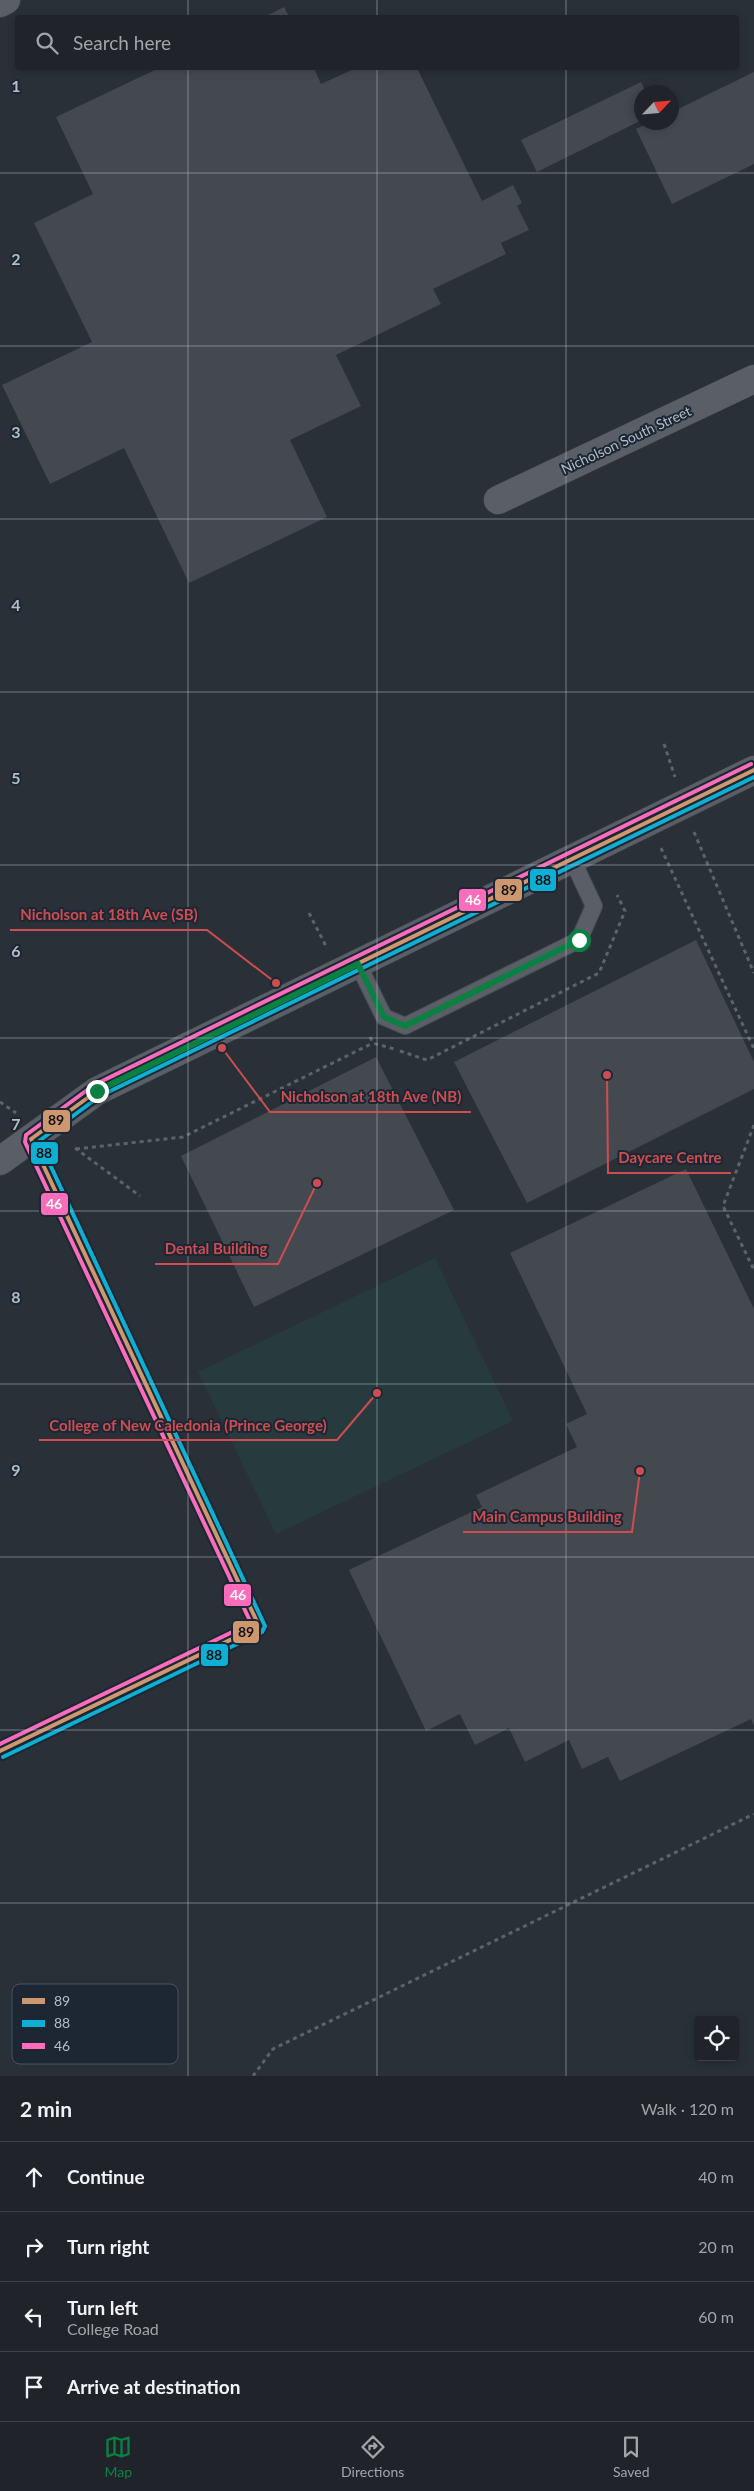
<!DOCTYPE html>
<meta charset="utf-8">
<style>
:root{--surface:#20242a;--page:#282c32;--text:#f1f3f6;--muted:#a2a4a8;--line:#3d4147;--accent:#0b8043}
body{margin:0;font-family:Lato,sans-serif;background:var(--page);color:var(--text)}
.controls{position:absolute;right:15px;bottom:15px;display:grid;overflow:hidden;border-radius:5px;box-shadow:0 2px 8px #0003}
.controls button{width:45px;height:45px;display:grid;place-items:center;padding:0;border:0;border-bottom:1px solid var(--line);background:var(--surface);color:var(--text);font:25px sans-serif}
.compass{position:absolute;left:634px;top:85px;width:45px;height:45px;border-radius:50%;background:var(--surface);box-shadow:0 2px 8px #0003;rotate:64deg}
.stop{position:absolute;width:15px;height:15px;margin:-11px;border:4px solid #0b8043;border-radius:50%;background:#fff}
.stop.end{background:#0b8043;border-color:#fff;box-shadow:0 1px 5px #0008}
.list{margin:0;padding:0;list-style:none}
h2{display:flex;justify-content:space-between;align-items:center;height:65px;margin:0;padding:0 20px;font-size:21px}
h2 small{font-size:16px;font-weight:400;color:var(--muted)}
.list li{display:grid;grid-template-columns:32px 1fr auto;gap:15px;align-items:center;box-sizing:border-box;height:70px;padding:0 20px;border-top:1px solid var(--line)}
.list b{display:block;font-size:19px;white-space:nowrap}
.list p{margin:0;font-size:16px;white-space:nowrap;color:var(--muted)}
.list em{font-size:16px;font-style:normal;color:var(--muted)}
.icon{flex:none;width:28px;height:28px;fill:none;stroke:currentColor;stroke-width:2;stroke-linecap:round;stroke-linejoin:round}
.map{position:relative;flex:none;width:754px;height:2076px;overflow:hidden}
.search{position:absolute;background:var(--surface);box-shadow:0 2px 8px #0003;left:15px;right:15px;top:15px;height:55px;display:flex;align-items:center;gap:12px;box-sizing:border-box;padding:0 18px;border-radius:5px;color:var(--muted);font-size:19px}
.sheet{height:345px;background:var(--surface)}
nav{display:flex;justify-content:space-around;align-items:center;box-sizing:border-box;height:70px;border-top:1px solid var(--line);background:var(--surface);font-size:14px;color:var(--muted)}
nav a{display:grid;justify-items:center;gap:2px}
nav .on{color:var(--accent)}
.map>svg:first-child{display:block}
</style>
<div class="map">
<svg width="754" height="2076" viewBox="0 0 754 2076">
<rect width="100%" height="100%" fill="#2a3038"/>
<!-- green -->
<path fill="#273a3e" d="M435,1258L513,1421L276,1534L198,1372Z"/>
<!-- building -->
<g fill="#444950">
<path d="M284,7L290,18H262Z"/>
<path d="M159,68H314L321,84L356,68H417L482,201L513,185L522,203L517,206L529,230L501,243L506,254L433,289L441,304L336,355L361,406L290,440L327,517L189,583L124,448L50,484L2,385L92,342L34,223L93,194L56,117Z"/>
<path d="M754,72V164L672,204L636,129L650,122H672V112Z"/>
<path d="M641,82L646,92H642V120L537,172L521,140Z"/>
<path d="M696,940L754,1062V1089L527,1203L454,1062Z"/>
<path d="M376,1057L454,1210L254,1307L181,1156Z"/>
<path d="M686,1169L754,1309V1726L751,1719L620,1781L608,1757L582,1769L569,1740L525,1762L509,1728L475,1745L460,1714L426,1731L349,1570L482,1507L476,1495L577,1447L566,1424L587,1414L510,1253Z"/>
</g>
<g fill="none" stroke-linecap="round" stroke-linejoin="round">
<defs>
<g id="service">
<path d="M358,964L384,1017L405,1026L579,940L594,906L572,859"/>
<path d="M0,1751L259,1626L31,1139"/>
</g>
<g id="minor">
<path d="M0,3L6,0"/>
<path d="M498,500L754,379"/>
<path d="M0,1161L97,1091L754,770"/>
</g>
</defs>
<!-- service casing -->
<use href="#service" stroke="#484c53" stroke-width="18"/>
<!-- minor casing -->
<use href="#minor" stroke="#484c53" stroke-width="29"/>
<!-- path -->
<g stroke="#5d636a" stroke-width="3" stroke-dasharray="4 4" stroke-linecap="butt">
<path d="M664,744L675,777"/>
<path d="M694,832L754,973"/>
<path d="M661,848L754,1049"/>
<path d="M309,913L327,948"/>
<path d="M370,1037L373,1043L394,1049"/>
<path d="M400,1051L427,1060L599,973L625,911L617,895"/>
<path d="M0,1102L16,1113"/>
<path d="M754,1125L723,1206L754,1270"/>
<path d="M75,1148L140,1196"/>
<path d="M76,1149L183,1137L373,1043"/>
<path d="M253,2076L273,2049L754,1814"/>
</g>
<!-- service -->
<use href="#service" stroke="#5a5e66" stroke-width="16"/>
<!-- minor -->
<use href="#minor" stroke="#5a5e66" stroke-width="28"/>
<defs>
<path id="bus-1" d="M0,1751L259,1626L31,1139L97,1091L754,770"/>
<path id="bus-2" d="M3,1757L262,1632L265,1626L39,1141L100,1096L754,777"/>
<path id="bus-3" d="M0,1744L251,1623L25,1142L26,1135L94,1085L751,764"/>
</defs>
<!-- bus-1 casing -->
<use href="#bus-1" stroke="#1d2633" stroke-width="8"/>
<!-- bus-2 casing -->
<use href="#bus-2" stroke="#1d2633" stroke-width="8"/>
<!-- bus-3 casing -->
<use href="#bus-3" stroke="#1d2633" stroke-width="8"/>
<!-- bus-1 -->
<use href="#bus-1" stroke="#cd976f" stroke-width="4"/>
<!-- bus-2 -->
<use href="#bus-2" stroke="#0dafd3" stroke-width="4"/>
<!-- bus-3 -->
<use href="#bus-3" stroke="#fb6dba" stroke-width="4"/>
</g>
<g fill="none" stroke-linecap="round" stroke-linejoin="round">
<!-- route -->
<path stroke="#0b8043" stroke-width="6" d="M97,1091L358,964L384,1017L405,1026L579,940"/>
</g>
<!-- grid -->
<path fill="none" stroke="#b4bcc9" stroke-width="1" stroke-opacity="0.55" d="M188,0V18M377,0V18M566,0V18M188,68V2076M377,68V2076M566,68V2076M0,173H754M0,346H754M0,519H754M0,692H754M0,865H754M0,1038H754M0,1211H754M0,1384H754M0,1557H754M0,1730H754M0,1903H754"/>
<g text-anchor="middle" stroke-width="4" stroke-linejoin="round" paint-order="stroke">
<!-- street labels -->
<g font-size="14" fill="#b4bcc9" stroke="#1d2633">
<text transform="translate(626 440) rotate(-25)" y="5">Nicholson South Street</text>
</g>
</g>
<!-- legend -->
<rect x="12" y="1984" width="166" height="80" rx="8" fill="#1d2633" stroke="#4a5360" stroke-width="1"/>
<rect x="22" y="1998" width="23" height="6" fill="#cd976f"/>
<rect x="22" y="2020" width="23" height="7" fill="#0dafd3"/>
<rect x="22" y="2043" width="23" height="6" fill="#fb6dba"/>
<g font-size="14" fill="#b4bcc9">
<text x="54" y="2006">89</text>
<text x="54" y="2028">88</text>
<text x="54" y="2051">46</text>
</g>
<g font-size="16" text-anchor="middle" font-weight="bold" fill="#b4bcc9" stroke="#1d2633" stroke-width="4" stroke-linejoin="round" paint-order="stroke">
<text x="16" y="92">1</text>
<text x="16" y="265">2</text>
<text x="16" y="438">3</text>
<text x="16" y="611">4</text>
<text x="16" y="784">5</text>
<text x="16" y="957">6</text>
<text x="16" y="1130">7</text>
<text x="16" y="1303">8</text>
<text x="16" y="1476">9</text>
</g>
<!-- callouts -->
<path fill="none" stroke="#ce4d50" stroke-width="2" d="M276 983L207 930H10M222 1048L270 1112H471M607 1075L608 1173H731M317 1183L278 1264H155M377 1393L337 1440H39M640 1471L632 1532H463"/>
<g fill="#ce4d50" stroke="#1d2633" stroke-width="2">
<circle cx="276" cy="983" r="5"/>
<circle cx="222" cy="1048" r="5"/>
<circle cx="607" cy="1075" r="5"/>
<circle cx="317" cy="1183" r="5"/>
<circle cx="377" cy="1393" r="5"/>
<circle cx="640" cy="1471" r="5"/>
</g>
<g font-size="15" text-anchor="middle" font-weight="bold" fill="#ce4d50" stroke="#1d2633" stroke-width="4" stroke-linejoin="round" paint-order="stroke">
<text x="109" y="920">Nicholson at 18th Ave (SB)</text>
<text x="371" y="1102">Nicholson at 18th Ave (NB)</text>
<text x="670" y="1163">Daycare Centre</text>
<text x="216" y="1254">Dental Building</text>
<text x="188" y="1431">College of New Caledonia (Prince George)</text>
<text x="547" y="1522">Main Campus Building</text>
</g>
<g stroke="#1d2633" stroke-width="2">
<rect x="529" y="868" width="28" height="24" rx="5" fill="#0dafd3"/>
<rect x="494" y="878" width="29" height="24" rx="5" fill="#cd976f"/>
<rect x="458" y="888" width="29" height="24" rx="5" fill="#fb6dba"/>
<rect x="42" y="1109" width="29" height="24" rx="5" fill="#cd976f"/>
<rect x="30" y="1141" width="29" height="24" rx="5" fill="#0dafd3"/>
<rect x="40" y="1192" width="29" height="24" rx="5" fill="#fb6dba"/>
<rect x="223" y="1583" width="29" height="24" rx="5" fill="#fb6dba"/>
<rect x="232" y="1620" width="28" height="24" rx="5" fill="#cd976f"/>
<rect x="200" y="1643" width="29" height="24" rx="5" fill="#0dafd3"/>
</g>
<g font-size="14" text-anchor="middle" font-weight="bold" fill="#fff">
<text x="473" y="905">46</text>
<text x="54" y="1209">46</text>
<text x="238" y="1600">46</text>
</g>
<g font-size="14" text-anchor="middle" font-weight="bold" fill="#111">
<text x="543" y="885">88</text>
<text x="509" y="895">89</text>
<text x="56" y="1125">89</text>
<text x="44" y="1158">88</text>
<text x="246" y="1637">89</text>
<text x="214" y="1660">88</text>
</g>
</svg>
<div class="controls">
<button><svg class="icon" aria-label="locate" viewBox="0 0 24 24"><circle cx="12" cy="12" r="6"/><path d="M12 2v4M12 18v4M2 12h4M18 12h4"/></svg></button>
</div>
<svg class="compass" viewBox="-18 -18 36 36"><path d="M0-13l5 13h-10z" fill="#e53935"/><path d="M0 13l5-13h-10z" fill="#a2a4a8"/></svg>
<div class="stop" style="left:579px;top:940px"></div>
<div class="stop end" style="left:97px;top:1091px"></div>
<div class="search"><svg class="icon" aria-label="search" viewBox="0 0 24 24"><circle cx="10" cy="10" r="6"/><path d="M15 15l6 6"/></svg>Search here</div>
</div>
<section class="sheet">
<h2>2 min<small>Walk · 120 m</small></h2>
<ul class="list">
<li><svg class="icon" aria-label="ahead" viewBox="0 0 24 24"><path d="M12 20V5M6 11l6-6 6 6"/></svg><div><b>Continue</b></div><em>40 m</em></li>
<li><svg class="icon" aria-label="right" viewBox="0 0 24 24"><path d="M7 20v-9h11M14 6l5 5-5 5"/></svg><div><b>Turn right</b></div><em>20 m</em></li>
<li><svg class="icon" aria-label="left" viewBox="0 0 24 24"><path d="M17 20v-9H6M10 6l-5 5 5 5"/></svg><div><b>Turn left</b><p>College Road</p></div><em>60 m</em></li>
<li><svg class="icon" aria-label="arrive" viewBox="0 0 24 24"><path d="M6 21V4h12l-3 4 3 4H6"/></svg><div><b>Arrive at destination</b></div></li>
</ul>
</section>
<nav>
<a class="on"><svg class="icon" aria-label="map" viewBox="0 0 24 24"><path d="M3 6l6-2 6 2 6-2v14l-6 2-6-2-6 2zM9 4v14M15 6v14"/></svg>Map</a>
<a><svg class="icon" aria-label="directions" viewBox="0 0 24 24"><path d="M12 3l9 9-9 9-9-9zM9 14v-3h6M13 9l2 2-2 2"/></svg>Directions</a>
<a><svg class="icon" aria-label="saved" viewBox="0 0 24 24"><path d="M7 4h10v16l-5-4-5 4z"/></svg>Saved</a>
</nav>
